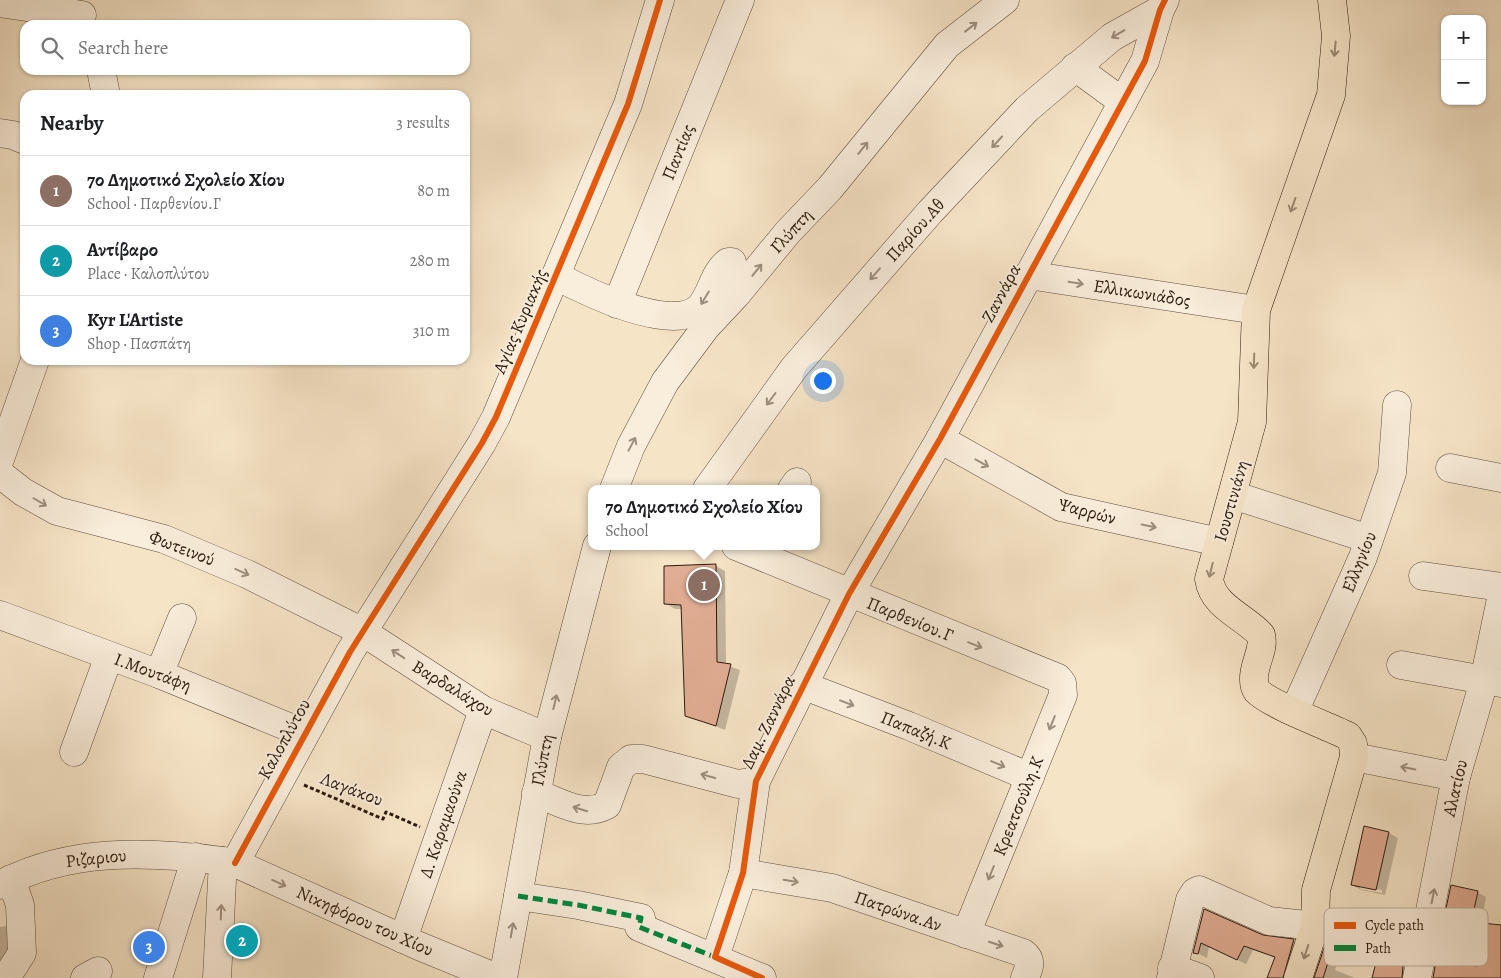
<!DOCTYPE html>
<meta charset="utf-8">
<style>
:root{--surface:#fff;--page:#f6f6f6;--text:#202124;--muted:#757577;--line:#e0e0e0;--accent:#0b8043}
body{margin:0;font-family:Alegreya,serif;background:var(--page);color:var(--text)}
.controls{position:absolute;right:15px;top:15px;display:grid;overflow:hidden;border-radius:10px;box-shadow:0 1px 4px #0004}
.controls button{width:45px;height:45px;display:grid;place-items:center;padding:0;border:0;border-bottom:1px solid var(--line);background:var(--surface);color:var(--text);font:25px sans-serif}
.you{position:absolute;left:822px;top:380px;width:18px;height:18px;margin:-12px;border:4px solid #fff;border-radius:50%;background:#1a73e8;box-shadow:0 0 0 8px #1a73e833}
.badge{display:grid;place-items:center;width:32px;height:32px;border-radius:50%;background:var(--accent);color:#fff;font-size:16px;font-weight:700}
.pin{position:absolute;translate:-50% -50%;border:2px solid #fff;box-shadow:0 1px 5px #0006}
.popup{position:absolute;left:588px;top:485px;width:232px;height:65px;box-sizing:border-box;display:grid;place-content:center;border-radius:10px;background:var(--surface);filter:drop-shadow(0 1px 4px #0005);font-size:16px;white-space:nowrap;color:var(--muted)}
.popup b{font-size:19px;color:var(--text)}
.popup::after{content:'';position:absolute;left:50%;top:100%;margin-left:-10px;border:10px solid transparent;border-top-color:var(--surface)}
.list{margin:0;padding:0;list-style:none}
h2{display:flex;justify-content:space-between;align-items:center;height:65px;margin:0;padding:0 20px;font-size:21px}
h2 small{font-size:16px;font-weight:400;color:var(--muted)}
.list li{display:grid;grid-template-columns:32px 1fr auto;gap:15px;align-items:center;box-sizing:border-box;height:70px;padding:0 20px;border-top:1px solid var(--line)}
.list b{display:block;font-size:19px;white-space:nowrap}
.list p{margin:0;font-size:16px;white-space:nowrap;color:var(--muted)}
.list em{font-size:16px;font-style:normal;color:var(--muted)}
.icon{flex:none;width:28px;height:28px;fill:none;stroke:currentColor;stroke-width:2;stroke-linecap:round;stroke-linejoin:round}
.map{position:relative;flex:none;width:1501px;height:978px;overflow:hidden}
.search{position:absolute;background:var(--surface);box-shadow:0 1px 4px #0004;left:20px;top:20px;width:450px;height:55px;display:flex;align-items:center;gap:12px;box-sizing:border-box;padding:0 18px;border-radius:15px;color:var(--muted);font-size:19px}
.panel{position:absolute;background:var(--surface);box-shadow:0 1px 4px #0004;left:20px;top:90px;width:450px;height:275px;border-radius:15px}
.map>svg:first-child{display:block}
</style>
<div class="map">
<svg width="1501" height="978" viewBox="0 0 1501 978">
<rect width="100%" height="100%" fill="#f6e4c7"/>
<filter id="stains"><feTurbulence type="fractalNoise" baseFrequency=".004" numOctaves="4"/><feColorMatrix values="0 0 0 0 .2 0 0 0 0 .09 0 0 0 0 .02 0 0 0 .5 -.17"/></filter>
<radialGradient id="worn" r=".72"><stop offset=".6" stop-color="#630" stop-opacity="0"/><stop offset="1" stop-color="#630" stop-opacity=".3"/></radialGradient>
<!-- shadow -->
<g fill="#0003" fill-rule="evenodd">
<path d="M716,566L725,571L726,665L740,670L725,730L686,715L682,609H675L665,603Z"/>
<path d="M1365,828L1389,833L1398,838L1385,895L1361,890L1352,885ZM1360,886L1382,890V893L1360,889Z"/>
<path d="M1477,892L1486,897L1481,924L1456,918L1447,913Z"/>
<path d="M1205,911L1263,937L1294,941L1302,946L1293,978H1268L1276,958L1253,950L1246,964L1209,947L1207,958L1195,952Z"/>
<path d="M5,926L14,931L15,954L0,969V927Z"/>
<path d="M1332,948L1341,953L1335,970L1355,978H1316Z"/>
<path d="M1378,961L1403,967L1412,973V978H1373Z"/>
</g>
<!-- building -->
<g fill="#e1ad94" stroke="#2c1b0f">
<path d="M716,564L717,662L731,664L716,726L685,716L681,605L664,604V566Z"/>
<path d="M1364,826L1389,832L1376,890L1351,885Z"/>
<path d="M1451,885L1478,891L1472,919L1445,913Z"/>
<path d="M1204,909L1263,935L1294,939L1283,978H1267L1275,957L1244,946L1237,960L1201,943L1198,954L1193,953Z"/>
<path d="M1482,923L1501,925V978H1433L1436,961L1477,966Z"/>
<path d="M1325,945L1333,947L1323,978H1314Z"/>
<path d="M1377,959L1403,966L1402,978H1372Z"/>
</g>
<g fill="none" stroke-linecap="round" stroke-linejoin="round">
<defs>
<g id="minor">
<path d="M0,3L82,15"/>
<path d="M1075,67L1123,102"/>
<path d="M101,70L106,95"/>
<path d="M0,133L13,135L25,140"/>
<path d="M1028,275L1256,310"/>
<path d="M556,276C583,290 673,335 700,307C712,294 713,273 728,262H732L734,271L719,301"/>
<path d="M617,304L740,0"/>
<path d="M940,439L1061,507L1219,542"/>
<path d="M0,459L35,360"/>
<path d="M1450,468L1501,478"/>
<path d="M0,474L23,492L57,511L164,539L247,574L363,632L483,710L547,737"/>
<path d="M614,489L631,446L665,382L706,327L736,295L788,232L830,188L947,45L1005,0"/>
<path d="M707,489L794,368L930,212L1027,109L1112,37L1160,10"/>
<path d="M792,489L797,482"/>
<path d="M1233,495L1369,539"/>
<path d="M736,546L1058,678L1062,683L1063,695L966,934"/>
<path d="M1423,576L1501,587"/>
<path d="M0,615L159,674L303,733"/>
<path d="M1401,665L1501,683"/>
<path d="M159,674L182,618"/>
<path d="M802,685L909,726L1030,777"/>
<path d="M1294,712L1363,557L1392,473L1397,405"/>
<path d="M74,752L109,656"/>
<path d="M1354,757L1456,777"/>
<path d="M536,793C560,802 583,818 607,805L621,767L631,759H643L738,784L756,781"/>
<path d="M235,863L350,652L482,443L496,417L628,104L660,0"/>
<path d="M743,873L832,888L1023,953C1033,960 1029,968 1025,978"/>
<path d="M0,885C68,848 149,851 223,861"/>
<path d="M518,896L578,905L641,918L639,927L762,978"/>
<path d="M403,939L483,710"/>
<path d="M715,957L743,873L756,781L849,594L940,439L1145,61L1160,10L1165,0"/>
<path d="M1172,968L1200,978"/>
<path d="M6,978L22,953L20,905L11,879"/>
<path d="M85,978L98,971"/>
<path d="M158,978L196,857"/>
<path d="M217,978L223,861L235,863L419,946L497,978"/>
<path d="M503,978L547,737L597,546"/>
<path d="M1171,978L1190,900L1195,892L1199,890L1269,921L1315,926L1422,955"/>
<path d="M1417,978L1456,777L1484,681L1501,599"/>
</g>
<path id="major" d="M1298,978L1315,926L1316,890L1354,757L1353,744L1348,736C1330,727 1269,704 1257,691C1255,688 1254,684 1254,680C1253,664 1265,650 1261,635C1244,616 1213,607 1209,579L1252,422L1256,310L1331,95L1336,36L1332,0"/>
</defs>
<!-- minor casing -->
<use href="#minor" stroke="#5e4d3d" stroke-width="29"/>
<!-- major casing -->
<use href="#major" stroke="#2c1b0f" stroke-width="29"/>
<!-- path -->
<path stroke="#2c1b0f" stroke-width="3" stroke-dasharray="4 2.5" stroke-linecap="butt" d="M304,785L383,819L386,812L420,827"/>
<!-- minor -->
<use href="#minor" stroke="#f9eddb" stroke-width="28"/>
<!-- major -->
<use href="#major" stroke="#f6e4c7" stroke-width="28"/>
<!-- quiet -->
<path stroke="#00873e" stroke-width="5" stroke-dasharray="10 5" stroke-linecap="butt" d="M518,896L578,905L641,918L639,927L715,957"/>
<defs>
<g id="cycleway">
<path d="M235,863L350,652L482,443L496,417L628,104L660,0"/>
<path d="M762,978L715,957L743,873L756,781L849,594L940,439L1145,61L1160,10L1165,0"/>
</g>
</defs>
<!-- cycleway casing -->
<use href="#cycleway" stroke="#f9eddb" stroke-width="9"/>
<!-- cycleway -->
<use href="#cycleway" stroke="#e8590c" stroke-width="6"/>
</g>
<!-- one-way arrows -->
<defs><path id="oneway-shaft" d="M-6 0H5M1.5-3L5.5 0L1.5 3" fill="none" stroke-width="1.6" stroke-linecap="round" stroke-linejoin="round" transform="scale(1.25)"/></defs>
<g stroke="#9d8e7f">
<use href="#oneway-shaft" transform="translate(971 27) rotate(-38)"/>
<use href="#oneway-shaft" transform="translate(1118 34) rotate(149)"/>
<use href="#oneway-shaft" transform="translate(997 142) rotate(133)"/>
<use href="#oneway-shaft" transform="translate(863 148) rotate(-51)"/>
<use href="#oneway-shaft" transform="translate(757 270) rotate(-51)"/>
<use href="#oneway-shaft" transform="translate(875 274) rotate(131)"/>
<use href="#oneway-shaft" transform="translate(1076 283) rotate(9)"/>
<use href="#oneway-shaft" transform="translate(705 298) rotate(121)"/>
<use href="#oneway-shaft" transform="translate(771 399) rotate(127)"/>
<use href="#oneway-shaft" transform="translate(632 444) rotate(-62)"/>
<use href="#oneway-shaft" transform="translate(982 463) rotate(29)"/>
<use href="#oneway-shaft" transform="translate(40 502) rotate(30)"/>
<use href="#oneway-shaft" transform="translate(1149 526) rotate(12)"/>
<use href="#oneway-shaft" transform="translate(242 572) rotate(24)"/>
<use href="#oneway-shaft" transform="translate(975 645) rotate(22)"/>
<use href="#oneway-shaft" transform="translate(398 654) rotate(-147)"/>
<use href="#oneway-shaft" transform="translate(555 702) rotate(-77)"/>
<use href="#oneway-shaft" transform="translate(847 703) rotate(21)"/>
<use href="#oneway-shaft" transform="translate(1052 723) rotate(112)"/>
<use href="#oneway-shaft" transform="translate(998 764) rotate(23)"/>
<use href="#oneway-shaft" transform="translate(1408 768) rotate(-169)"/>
<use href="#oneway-shaft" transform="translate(708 776) rotate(-165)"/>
<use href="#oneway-shaft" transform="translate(580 809) rotate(-163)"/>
<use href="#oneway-shaft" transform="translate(991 873) rotate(112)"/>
<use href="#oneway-shaft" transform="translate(791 881) rotate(10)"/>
<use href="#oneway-shaft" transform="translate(279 883) rotate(24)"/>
<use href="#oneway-shaft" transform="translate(1433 896) rotate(-79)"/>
<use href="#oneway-shaft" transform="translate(221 912) rotate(-88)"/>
<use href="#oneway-shaft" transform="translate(512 930) rotate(-80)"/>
<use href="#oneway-shaft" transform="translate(996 944) rotate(18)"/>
</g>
<g stroke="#9b8a74">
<use href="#oneway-shaft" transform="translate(1335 49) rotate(95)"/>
<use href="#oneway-shaft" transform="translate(1293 205) rotate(109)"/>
<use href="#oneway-shaft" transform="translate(1254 361) rotate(92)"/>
<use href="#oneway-shaft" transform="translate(1211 570) rotate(104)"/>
<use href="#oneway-shaft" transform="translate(1306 952) rotate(108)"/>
</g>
<g text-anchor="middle" stroke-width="4" stroke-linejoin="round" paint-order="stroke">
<!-- street labels -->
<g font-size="18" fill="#2c1b0f" stroke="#f9eddb">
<text transform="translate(678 152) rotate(-68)" y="6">Παντίας</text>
<text transform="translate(915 230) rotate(-48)" y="6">Παρίου.Αθ</text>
<text transform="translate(791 231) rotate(-48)" y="6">Γλύπτη</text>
<text transform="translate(1001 293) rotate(-62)" y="6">Ζαννάρα</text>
<text transform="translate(1142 293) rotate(9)" y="6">Ελλικωνιάδος</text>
<text transform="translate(520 321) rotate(-67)" y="6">Αγίας Κυριακής</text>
<text transform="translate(1231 501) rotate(-74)" y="6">Ιουστινιάνη</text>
<text transform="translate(1087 511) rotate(15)" y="6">Ψαρρών</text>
<text transform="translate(182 548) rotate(21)" y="6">Φωτεινού</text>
<text transform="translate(1359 562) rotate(-68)" y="6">Ελληνίου</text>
<text transform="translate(910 619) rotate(22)" y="6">Παρθενίου.Γ</text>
<text transform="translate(153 672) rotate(20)" y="6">Ι.Μουτάφη</text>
<text transform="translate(453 688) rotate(31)" y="6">Βαρδαλάχου</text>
<text transform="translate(768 722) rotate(-64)" y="6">Δαμ. Ζαννάρα</text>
<text transform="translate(916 730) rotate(22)" y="6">Παπαζή.Κ</text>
<text transform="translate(284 739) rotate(-61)" y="6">Καλοπλύτου</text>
<text transform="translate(542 760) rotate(-79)" y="6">Γλύπτη</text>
<text transform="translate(1455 788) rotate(-77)" y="6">Αλατίου</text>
<text transform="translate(352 789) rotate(21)" y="6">Λαγάκου</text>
<text transform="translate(1018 806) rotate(-68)" y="6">Κρεατσούλη.Κ</text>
<text transform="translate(443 824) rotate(-71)" y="6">Δ. Καραμαούνα</text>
<text transform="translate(96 858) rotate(-6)" y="6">Ριζαριου</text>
<text transform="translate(898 911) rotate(19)" y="6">Πατρώνα.Αν</text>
<text transform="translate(365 921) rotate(24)" y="6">Νικηφόρου του Χίου</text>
</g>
</g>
<!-- legend -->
<rect x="1324" y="908" width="164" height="58" rx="8" fill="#f9eddb" stroke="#bcae9e" stroke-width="1"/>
<rect x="1334" y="922" width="22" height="7" fill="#e8590c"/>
<rect x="1334" y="945" width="22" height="6" fill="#00873e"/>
<g font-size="14" fill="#2c1b0f">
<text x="1365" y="930">Cycle path</text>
<text x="1365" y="953">Path</text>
</g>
<rect width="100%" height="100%" filter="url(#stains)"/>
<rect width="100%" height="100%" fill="url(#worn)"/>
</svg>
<div class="controls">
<button>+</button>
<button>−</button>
</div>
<div class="you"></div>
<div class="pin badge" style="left:704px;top:585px;background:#8d6e63">1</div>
<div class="popup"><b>7ο Δημοτικό Σχολείο Χίου</b>School</div>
<div class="pin badge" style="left:242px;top:941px;background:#0f9aa8">2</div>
<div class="pin badge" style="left:149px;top:947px;background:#3f7fe0">3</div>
<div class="search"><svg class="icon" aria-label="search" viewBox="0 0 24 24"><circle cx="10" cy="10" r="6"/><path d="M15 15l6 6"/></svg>Search here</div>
<section class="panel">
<h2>Nearby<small>3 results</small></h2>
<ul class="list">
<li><span class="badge" style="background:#8d6e63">1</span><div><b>7ο Δημοτικό Σχολείο Χίου</b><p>School · Παρθενίου.Γ</p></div><em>80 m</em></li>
<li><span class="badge" style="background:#0f9aa8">2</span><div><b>Αντίβαρο</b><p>Place · Καλοπλύτου</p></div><em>280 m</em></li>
<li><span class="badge" style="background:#3f7fe0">3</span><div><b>Kyr L'Artiste</b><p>Shop · Πασπάτη</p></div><em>310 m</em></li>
</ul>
</section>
</div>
